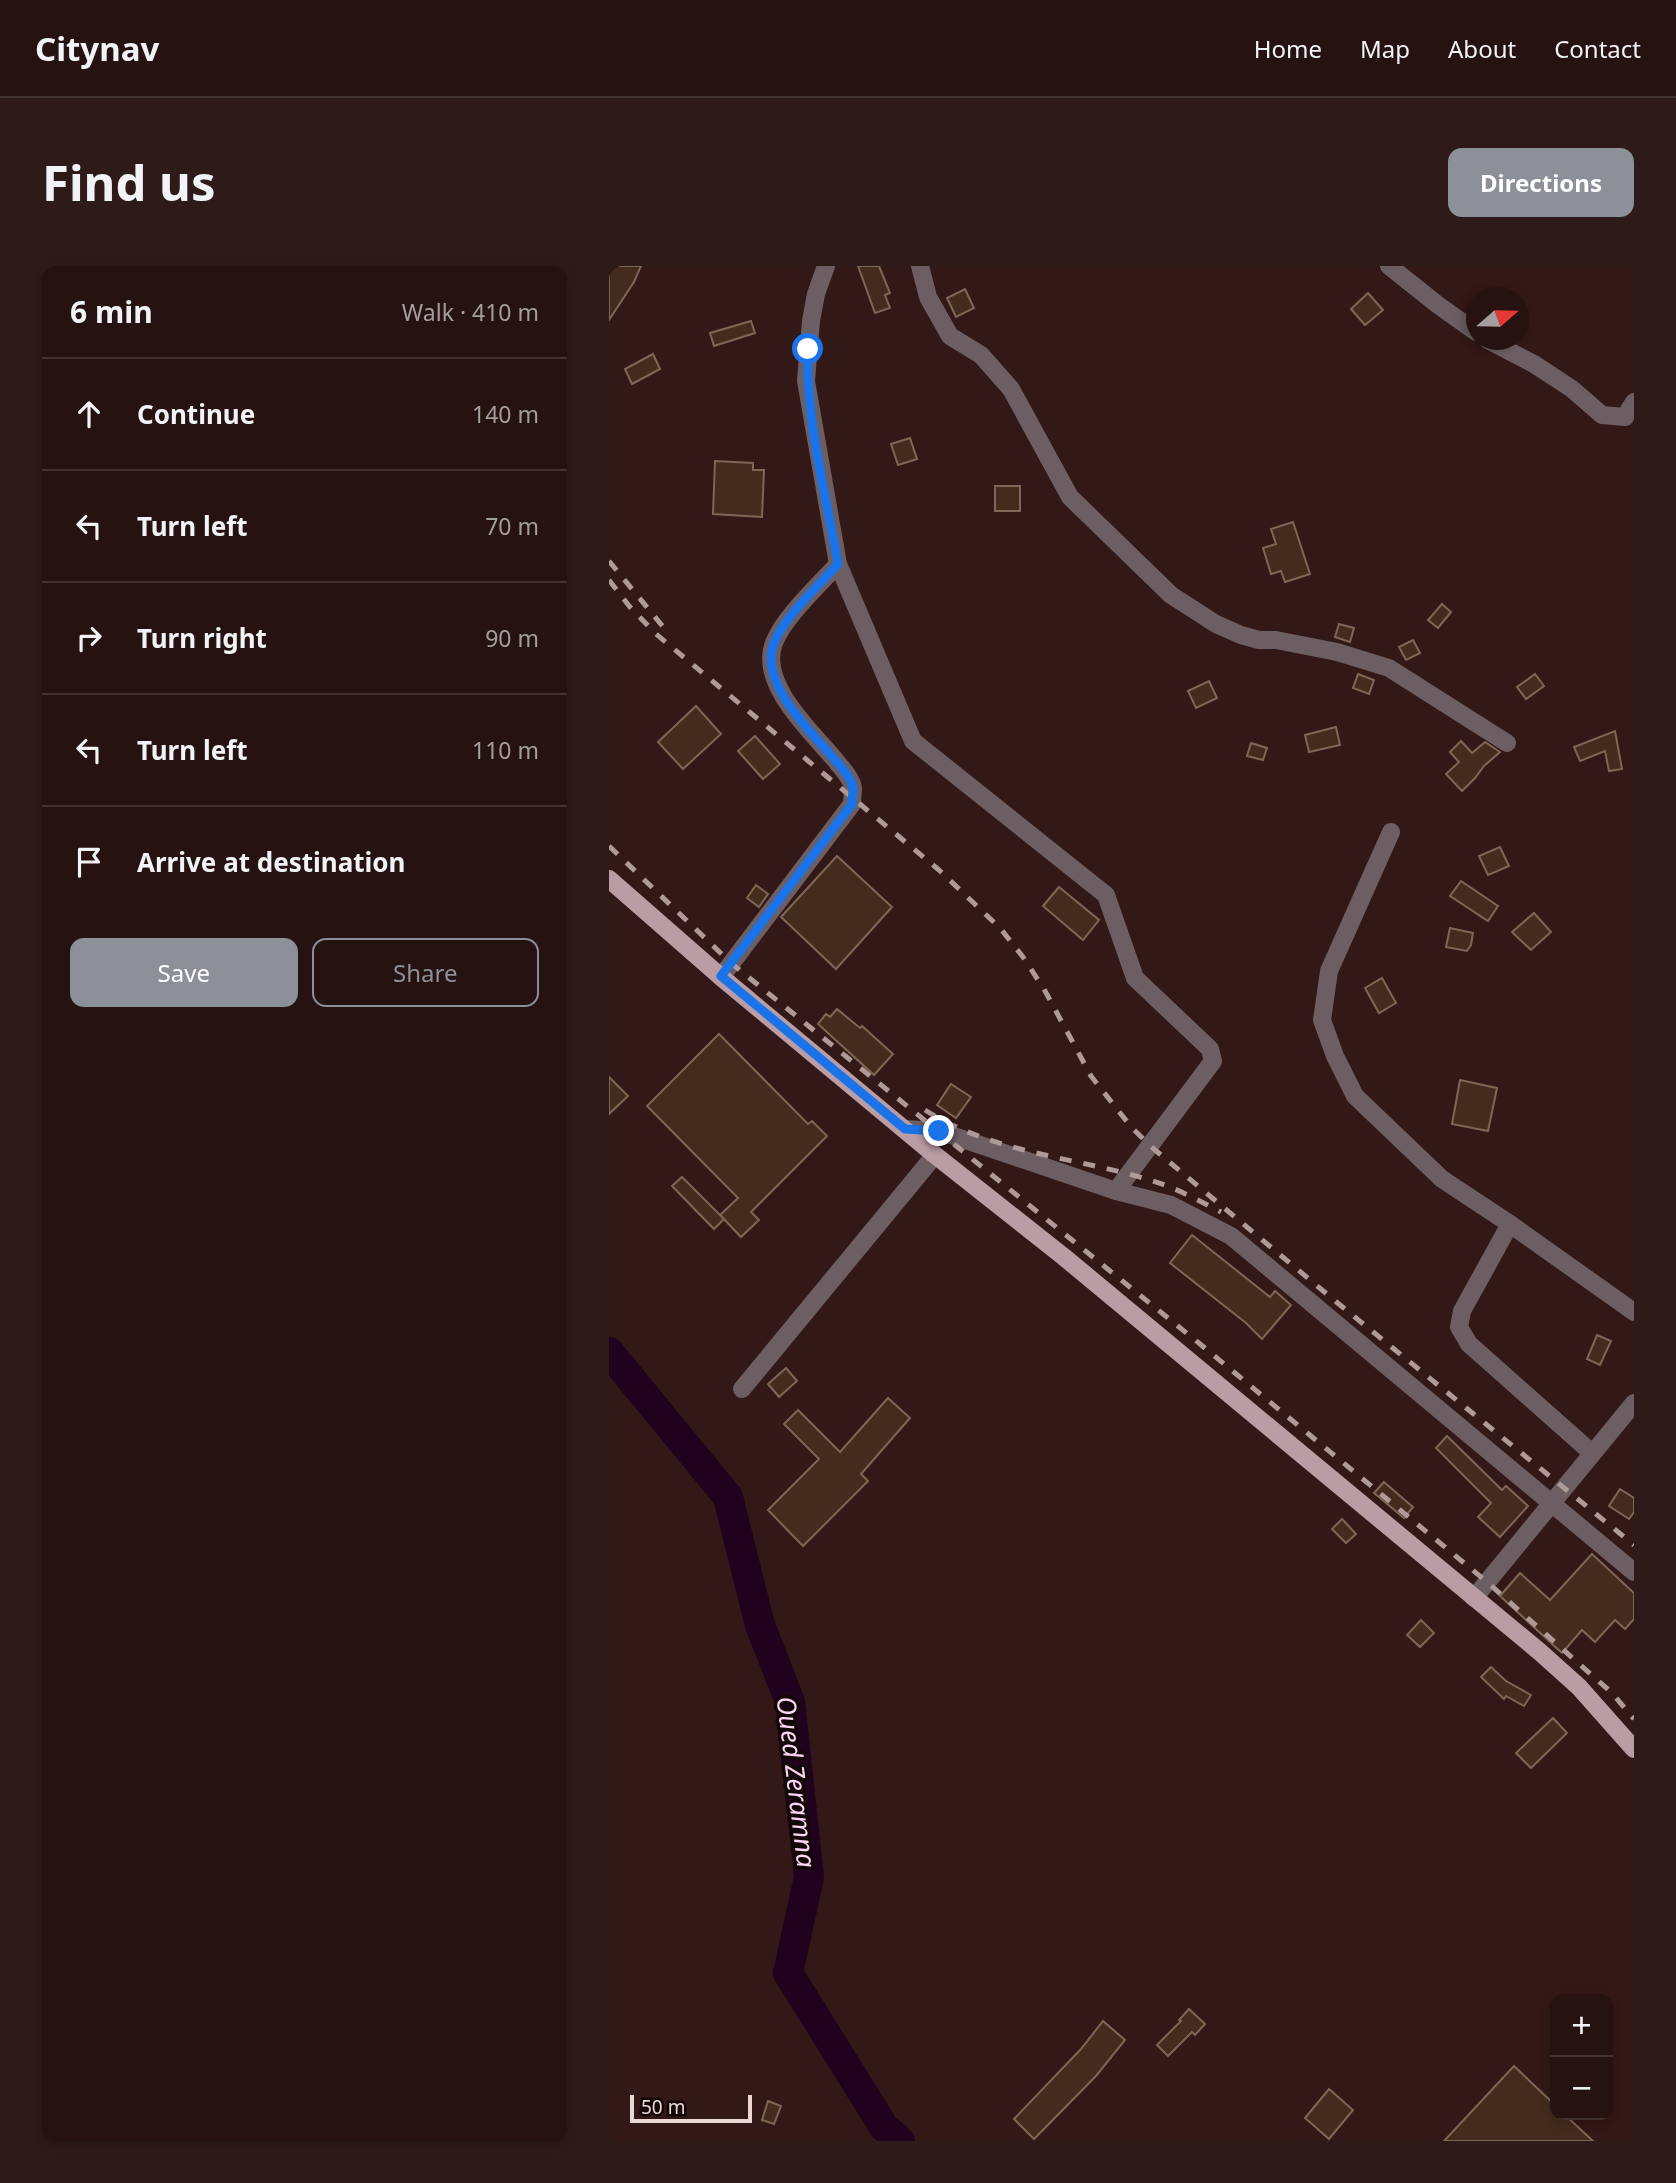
<!DOCTYPE html>
<meta charset="utf-8">
<style>
:root{--surface:#261210;--page:#2e1b19;--text:#f1f3f6;--muted:#a49e9f;--line:#423230;--accent:#8c9099}
body{margin:0;font-family:"Noto Sans",sans-serif;background:var(--page);color:var(--text)}
.controls{position:absolute;right:21px;bottom:21px;display:grid;overflow:hidden;border-radius:14px;box-shadow:0 4px 10px #0003}
.controls button{width:63px;height:63px;display:grid;place-items:center;padding:0;border:0;border-bottom:2px solid var(--line);background:var(--surface);color:var(--text);font:35px sans-serif}
.compass{position:absolute;left:857px;top:21px;width:63px;height:63px;border-radius:50%;background:var(--surface);box-shadow:0 4px 10px #0003;rotate:70deg}
.scale{position:absolute;left:21px;bottom:18px;width:122px;box-sizing:border-box;padding-left:7px;border:4px solid #ead8d6;border-top:0;font-size:19px;line-height:24px;white-space:nowrap;color:#ead8d6;-webkit-text-stroke:5px #120706;paint-order:stroke}
.stop{position:absolute;width:21px;height:21px;margin:-16px;border:5px solid #1a73e8;border-radius:50%;background:#fff}
.stop.end{background:#1a73e8;border-color:#fff;box-shadow:0 2px 7px #0008}
.list{margin:0;padding:0;list-style:none}
h2{display:flex;justify-content:space-between;align-items:center;height:91px;margin:0;padding:0 28px;font-size:30px}
h2 small{font-size:23px;font-weight:400;color:var(--muted)}
.list li{display:grid;grid-template-columns:46px 1fr auto;gap:21px;align-items:center;box-sizing:border-box;height:112px;padding:0 28px;border-top:2px solid var(--line)}
.list b{display:block;font-size:26px;white-space:nowrap}
.list em{font-size:23px;font-style:normal;color:var(--muted)}
.actions{display:flex;gap:14px;padding:21px 28px}
.actions a{flex:1;padding:16px 0;border:2px solid var(--accent);border-radius:14px;text-align:center;font-size:24px;color:var(--accent)}
.actions .main{background:var(--accent);color:#fff}
.icon{flex:none;width:38px;height:38px;fill:none;stroke:currentColor;stroke-width:2;stroke-linecap:round;stroke-linejoin:round}
.map{position:relative;flex:none;width:1025px;height:1875px;overflow:hidden;border-radius:14px}
header{display:flex;align-items:center;gap:42px;box-sizing:border-box;height:98px;padding:0 35px;background:var(--surface);border-bottom:2px solid var(--line)}
header strong{font-size:33px}
nav{display:flex;gap:38px;margin-inline-start:auto;font-size:24px}
.intro{display:flex;align-items:center;justify-content:space-between;box-sizing:border-box;height:168px;padding:0 42px}
h1{margin:0;font-size:49px}
.button{padding:18px 32px;border-radius:14px;background:var(--accent);color:#fff;font-size:24px;font-weight:700}
main{display:flex;gap:42px;padding:0 42px}
aside{flex:1;background:var(--surface);border-radius:14px;box-shadow:0 4px 10px #0003}
.map>svg:first-child{display:block}
</style>
<header>
<strong>Citynav</strong>
<nav><a>Home</a><a>Map</a><a>About</a><a>Contact</a></nav>
</header>
<div class="intro"><h1>Find us</h1><a class="button">Directions</a></div>
<main>
<aside>
<h2>6 min<small>Walk · 410 m</small></h2>
<ul class="list">
<li><svg class="icon" aria-label="ahead" viewBox="0 0 24 24"><path d="M12 20V5M6 11l6-6 6 6"/></svg><div><b>Continue</b></div><em>140 m</em></li>
<li><svg class="icon" aria-label="left" viewBox="0 0 24 24"><path d="M17 20v-9H6M10 6l-5 5 5 5"/></svg><div><b>Turn left</b></div><em>70 m</em></li>
<li><svg class="icon" aria-label="right" viewBox="0 0 24 24"><path d="M7 20v-9h11M14 6l5 5-5 5"/></svg><div><b>Turn right</b></div><em>90 m</em></li>
<li><svg class="icon" aria-label="left" viewBox="0 0 24 24"><path d="M17 20v-9H6M10 6l-5 5 5 5"/></svg><div><b>Turn left</b></div><em>110 m</em></li>
<li><svg class="icon" aria-label="arrive" viewBox="0 0 24 24"><path d="M6 21V4h12l-3 4 3 4H6"/></svg><div><b>Arrive at destination</b></div></li>
</ul>
<div class="actions"><a class="main">Save</a><a>Share</a></div>
</aside>
<div class="map">
<svg width="1025" height="1875" viewBox="0 0 1025 1875">
<rect width="100%" height="100%" fill="#321816"/>
<g fill="none" stroke-linecap="round" stroke-linejoin="round">
<!-- river -->
<path stroke="#21021e" stroke-width="30" d="M0,1086L119,1231L151,1359L181,1436L200,1611L179,1707L275,1861L291,1875"/>
</g>
<!-- building -->
<g fill="#432c1e" stroke="#7f6655" stroke-width="2">
<path d="M0,0H32L25,16L0,54Z"/>
<path d="M249,0H270L281,27L276,29L281,42L266,47Z"/>
<path d="M356,23L365,42L347,51L338,32Z"/>
<path d="M759,27L774,44L756,59L742,43Z"/>
<path d="M142,55L146,67L105,80L101,67Z"/>
<path d="M44,88L51,103L23,118L16,103Z"/>
<path d="M301,172L308,193L289,199L282,178Z"/>
<path d="M106,195L144,197V204H155L153,251L104,248Z"/>
<rect x="386" y="220" width="25" height="25"/>
<path d="M684,256L701,308L676,316L672,305L662,308L654,282L667,278L662,263Z"/>
<path d="M833,338L842,346L829,362L819,354Z"/>
<path d="M730,358L745,362L741,376L726,371Z"/>
<path d="M804,374L811,387L797,394L790,381Z"/>
<path d="M749,408L765,414L760,428L744,422Z"/>
<path d="M926,408L935,420L917,433L908,421Z"/>
<path d="M600,415L608,432L587,442L579,425Z"/>
<path d="M87,440L112,468L74,503L49,476Z"/>
<path d="M727,461L731,479L700,486L696,469Z"/>
<path d="M1006,465L1013,503L1000,505L996,485L971,495L965,481Z"/>
<path d="M146,470L171,498L154,513L129,485Z"/>
<path d="M852,475L863,487L876,476L891,486L875,500L866,512L853,525L837,508L850,496L841,486Z"/>
<path d="M642,477L658,482L654,494L638,490Z"/>
<path d="M891,581L900,600L879,609L870,590Z"/>
<path d="M228,590L283,641L227,703L172,651Z"/>
<path d="M852,615L889,640L879,655L841,630Z"/>
<path d="M147,619L159,628L150,641L138,632Z"/>
<path d="M450,621L490,654L474,674L434,640Z"/>
<path d="M925,647L942,666L922,684L903,666Z"/>
<path d="M841,662L864,667L862,679L858,685L837,681Z"/>
<path d="M773,712L787,737L770,747L756,722Z"/>
<path d="M228,743L251,762L253,760L284,788L265,809L209,758L217,748L221,751Z"/>
<path d="M110,768L199,858L203,855L218,870L142,946L150,954L132,971L111,949L129,932L38,840Z"/>
<path d="M0,811L19,830L0,848Z"/>
<path d="M851,814L888,822L879,865L843,858Z"/>
<path d="M342,818L362,831L347,852L328,839Z"/>
<path d="M73,911L115,953L105,963L63,920Z"/>
<path d="M583,969L661,1031L666,1025L682,1039L653,1073L637,1057L561,997Z"/>
<path d="M988,1069L1002,1075L991,1099L978,1093Z"/>
<path d="M177,1102L188,1115L170,1131L159,1118Z"/>
<path d="M279,1132L301,1152L252,1208L259,1215L194,1280L159,1244L210,1193L175,1158L189,1144L231,1186Z"/>
<path d="M838,1170L893,1224L897,1220L919,1240L891,1271L869,1251L882,1237L827,1182Z"/>
<path d="M775,1216L804,1241L795,1252L765,1227Z"/>
<path d="M1011,1223L1025,1232V1246L1020,1253L1000,1240Z"/>
<path d="M733,1253L747,1268L737,1277L723,1263Z"/>
<path d="M983,1288L1025,1327V1353L1016,1363L1006,1354L986,1376L973,1364L953,1387L891,1330L911,1307L941,1334Z"/>
<path d="M812,1354L825,1367L811,1381L798,1369Z"/>
<path d="M882,1401L897,1415L922,1429L915,1440L897,1430L895,1433L872,1411Z"/>
<path d="M944,1452L958,1467L922,1502L907,1487Z"/>
<path d="M580,1743L596,1758L586,1769L583,1766L559,1790L548,1779L572,1755L570,1754Z"/>
<path d="M494,1755L516,1774L487,1810L425,1873L405,1853L472,1783Z"/>
<path d="M905,1800L946,1839V1849H956L984,1875H835Z"/>
<path d="M720,1823L744,1844L720,1873L696,1852Z"/>
<path d="M159,1835L172,1840L165,1858L153,1854Z"/>
</g>
<g fill="none" stroke-linecap="round" stroke-linejoin="round">
<!-- minor -->
<g stroke="#6c5e62" stroke-width="18">
<path d="M311,0L319,31L341,70L372,89L402,123L461,231L562,329L607,358L632,369L650,374H667L728,386L780,402L898,477"/>
<path d="M780,0L829,39L867,66"/>
<path d="M879,74L925,98L963,123L993,149L1016,151L1025,136"/>
<path d="M229,298L304,475L497,629L526,712L601,783L604,795L507,925"/>
<path d="M782,566L720,705L713,754L726,790L746,830L833,913L901,958L1025,1046"/>
<path d="M112,711L243,538C243,533 244,527 244,522C243,513 233,502 227,495C203,466 149,418 165,377C175,351 210,319 229,298L197,115L202,55L207,28L217,0"/>
<path d="M296,863L330,865L507,925L562,939L622,970L1025,1306"/>
<path d="M901,958L853,1045L850,1061L860,1078L983,1187"/>
<path d="M133,1123L326,889"/>
<path d="M865,1332L1025,1137"/>
</g>
<!-- major -->
<path stroke="#b99ca4" stroke-width="18" d="M0,613L112,711L326,889L455,991L931,1386L970,1421L1025,1483"/>
<!-- rail -->
<g stroke="#ae9a98" stroke-width="5" stroke-dasharray="12 12" stroke-linecap="butt">
<path d="M0,295L60,368"/>
<path d="M0,314L21,341L47,368L330,604L391,662L414,691L435,723L482,810L523,862L546,884L725,1034L1025,1279"/>
<path d="M0,580L122,697L591,1078L878,1316L1003,1427L1025,1453"/>
<path d="M316,844C385,888 468,891 544,915C567,922 591,935 612,946"/>
</g>
</g>
<g fill="none" stroke-linecap="round" stroke-linejoin="round">
<!-- route -->
<path stroke="#1a73e8" stroke-width="9" d="M199,83C196,152 217,229 229,298C210,319 175,351 165,377C149,418 203,466 227,495C233,502 243,513 244,522C244,527 243,533 243,538L112,710L296,863L330,865"/>
</g>
<g text-anchor="middle" stroke-width="7" stroke-linejoin="round" paint-order="stroke">
<!-- water labels -->
<g font-size="26" font-style="italic" fill="#fcd6f5" stroke="#120706">
<text transform="translate(187 1516) rotate(83)" y="9">Oued Zeramna</text>
</g>
</g>
</svg>
<div class="controls">
<button>+</button>
<button>−</button>
</div>
<svg class="compass" viewBox="-18 -18 36 36"><path d="M0-13l5 13h-10z" fill="#e53935"/><path d="M0 13l5-13h-10z" fill="#a49e9f"/></svg>
<div class="scale">50 m</div>
<div class="stop" style="left:199px;top:83px"></div>
<div class="stop end" style="left:330px;top:865px"></div>
</div>
</main>
